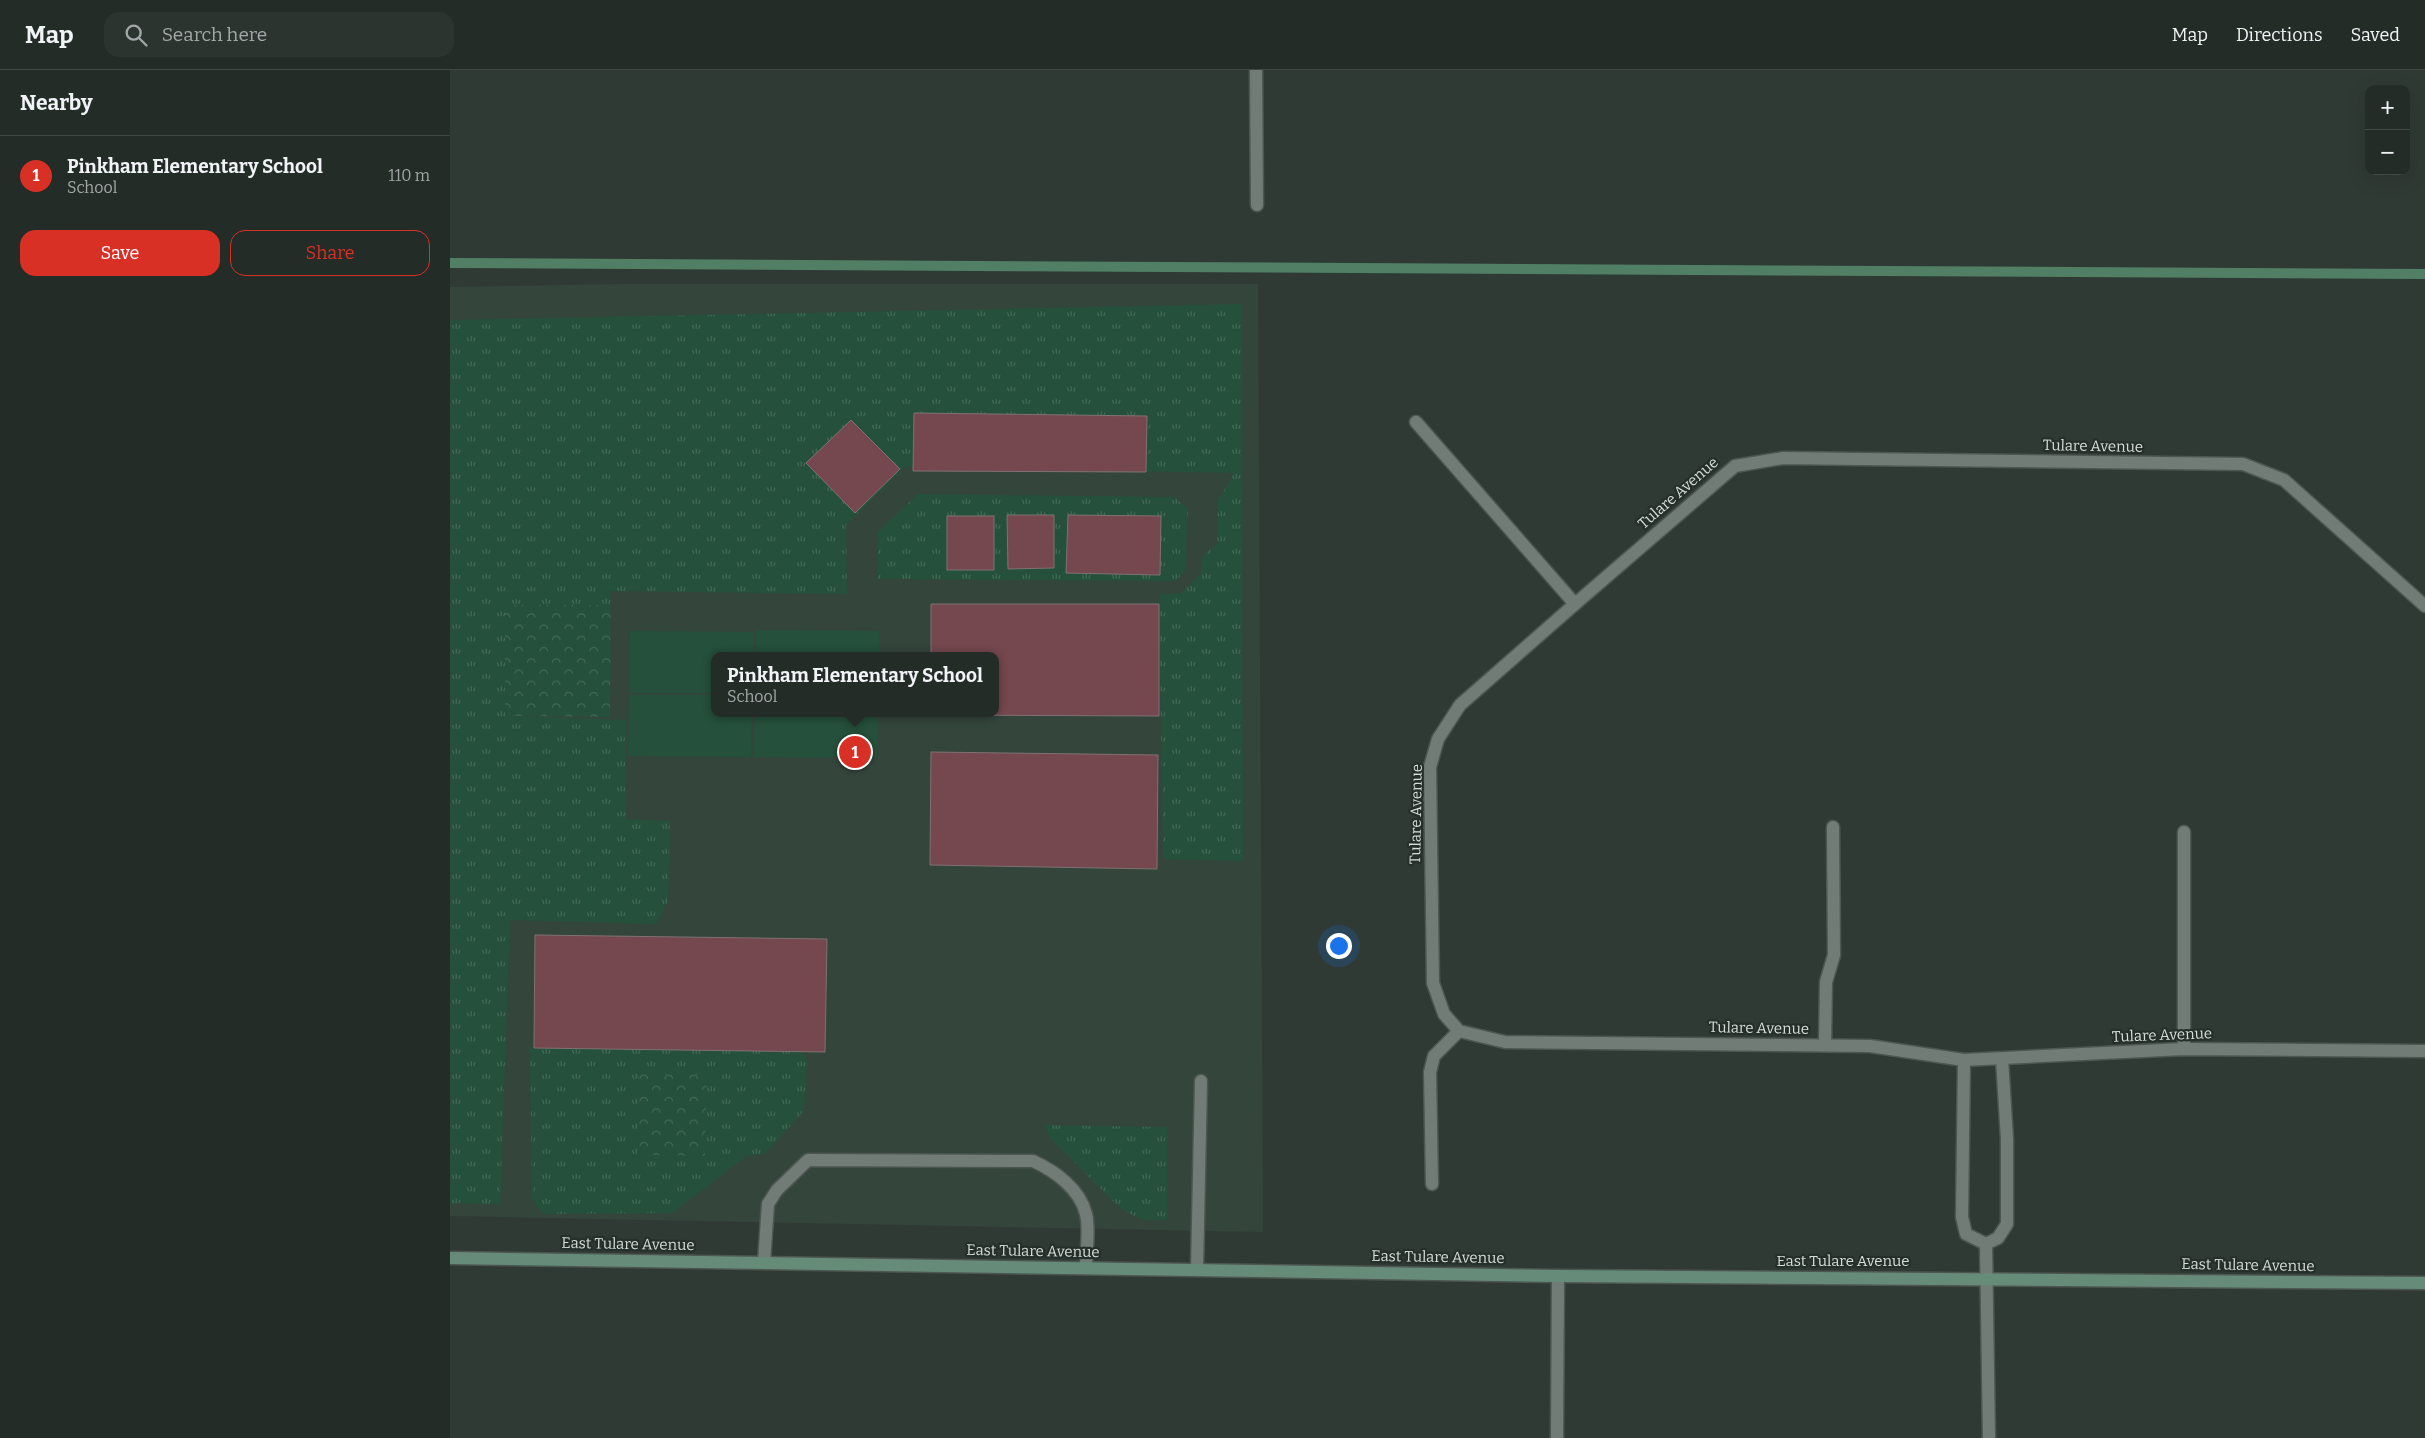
<!DOCTYPE html>
<meta charset="utf-8">
<style>
:root{--surface:#242c28;--page:#2c3430;--text:#f1f3f6;--muted:#a3a7a8;--line:#414845;--accent:#d93025}
body{margin:0;font-family:Bitter,serif;background:var(--page);color:var(--text)}
.controls{position:absolute;right:15px;top:15px;display:grid;overflow:hidden;border-radius:10px;box-shadow:0 5px 20px #0002}
.controls button{width:45px;height:45px;display:grid;place-items:center;padding:0;border:0;border-bottom:1px solid var(--line);background:var(--surface);color:var(--text);font:25px sans-serif}
.you{position:absolute;left:888px;top:875px;width:18px;height:18px;margin:-12px;border:4px solid #fff;border-radius:50%;background:#1a73e8;box-shadow:0 0 0 8px #1a73e833}
.badge{display:grid;place-items:center;width:32px;height:32px;border-radius:50%;background:var(--accent);color:#fff;font-size:16px;font-weight:700}
.pin{position:absolute;translate:-50% -50%;border:2px solid #fff;box-shadow:0 1px 5px #0006}
.popup{position:absolute;left:261px;top:582px;width:288px;height:65px;box-sizing:border-box;display:grid;place-content:center;border-radius:10px;background:var(--surface);filter:drop-shadow(0 1px 4px #0005);font-size:16px;white-space:nowrap;color:var(--muted)}
.popup b{font-size:19px;color:var(--text)}
.popup::after{content:'';position:absolute;left:50%;top:100%;margin-left:-10px;border:10px solid transparent;border-top-color:var(--surface)}
.list{margin:0;padding:0;list-style:none}
h2{display:flex;justify-content:space-between;align-items:center;height:65px;margin:0;padding:0 20px;font-size:21px}
h2 small{font-size:16px;font-weight:400;color:var(--muted)}
.list li{display:grid;grid-template-columns:32px 1fr auto;gap:15px;align-items:center;box-sizing:border-box;height:80px;padding:0 20px;border-top:1px solid var(--line)}
.list b{display:block;font-size:19px;white-space:nowrap}
.list p{margin:0;font-size:16px;white-space:nowrap;color:var(--muted)}
.list em{font-size:16px;font-style:normal;color:var(--muted)}
.actions{display:flex;gap:10px;padding:15px 20px}
.actions a{flex:1;padding:11px 0;border:1px solid var(--accent);border-radius:15px;text-align:center;font-size:18px;color:var(--accent)}
.actions .main{background:var(--accent);color:#fff}
.icon{flex:none;width:28px;height:28px;fill:none;stroke:currentColor;stroke-width:2;stroke-linecap:round;stroke-linejoin:round}
.map{position:relative;flex:none;width:1975px;height:1368px;overflow:hidden}
header{display:flex;align-items:center;gap:30px;box-sizing:border-box;height:70px;padding:0 25px;background:var(--surface);border-bottom:1px solid var(--line)}
header strong{font-size:24px}
nav{display:flex;gap:28px;margin-inline-start:auto;font-size:18px}
.search{width:350px;height:45px;background:var(--page);display:flex;align-items:center;gap:12px;box-sizing:border-box;padding:0 18px;border-radius:15px;color:var(--muted);font-size:19px}
main{display:flex}
aside{flex:1;background:var(--surface)}
.map>svg:first-child{display:block}
</style>
<header>
<strong>Map</strong>
<div class="search"><svg class="icon" aria-label="search" viewBox="0 0 24 24"><circle cx="10" cy="10" r="6"/><path d="M15 15l6 6"/></svg>Search here</div>
<nav><a>Map</a><a>Directions</a><a>Saved</a></nav>
</header>
<main>
<aside>
<h2>Nearby<small></small></h2>
<ul class="list">
<li><span class="badge">1</span><div><b>Pinkham Elementary School</b><p>School</p></div><em>110 m</em></li>
</ul>
<div class="actions"><a class="main">Save</a><a>Share</a></div>
</aside>
<div class="map">
<svg width="1975" height="1368" viewBox="0 0 1975 1368">
<defs>
<pattern id="grass-tufts" width="24" height="20" patternUnits="userSpaceOnUse" patternTransform="scale(1.25)"><rect width="24" height="20" fill="#25503b"/><path d="M3 7l-1-3M5 7V3M7 7l1-3M15 17l-1-3M17 17v-4M19 17l1-3" fill="none" stroke="#446957"/></pattern>
<pattern id="park-crowns" width="20" height="18" patternUnits="userSpaceOnUse" patternTransform="scale(1.25)"><rect width="20" height="18" fill="#25503b"/><path d="M2 6a3 3 0 1 1 6 0M12 15a3 3 0 1 1 6 0" fill="none" stroke="#446957"/></pattern>
</defs>
<rect width="100%" height="100%" fill="#303a35"/>
<!-- built -->
<path fill="#34453c" fill-rule="evenodd" d="M175,214H808L813,1162L0,1146V217ZM265,586H545V643H265Z"/>
<!-- grass -->
<g fill="url(#grass-tufts)">
<path d="M792,234L793,791L713,789L709,524L732,523L751,503L752,487L767,473L768,431L784,403L455,397L396,455L397,524L160,521L161,535H56L55,646L175,650L176,749L220,751L218,831L206,854L60,850L50,1134L0,1133V250Z"/>
<path d="M468,424L724,427L738,439L736,499L726,511L428,509V462Z"/>
<path d="M80,977L352,982L357,991L354,1041L314,1084L296,1086L223,1143L93,1144L82,1128Z"/>
<path d="M595,1055L717,1057V1150H693L672,1140L600,1068Z"/>
</g>
<!-- park -->
<g fill="url(#park-crowns)">
<path d="M55,535H161L160,647L55,646Z"/>
<path d="M189,1004L257,1005L255,1086L187,1085Z"/>
</g>
<!-- garden -->
<g fill="#25503b">
<path d="M306,560L429,561V586H305Z"/>
<path d="M180,561L303,562V586H265V623H179Z"/>
<path d="M179,625H265V643H302L301,687L178,686Z"/>
<path d="M305,643H428L427,688L304,687Z"/>
</g>
<g fill="none" stroke-linecap="round" stroke-linejoin="round">
<!-- stream -->
<path stroke="#507f66" stroke-width="10" d="M0,193L1975,204"/>
</g>
<!-- building -->
<g fill="#75474e" stroke="#7f7274">
<path d="M464,343L697,346L696,402L463,401Z"/>
<path d="M401,350L450,399L405,443L356,393Z"/>
<path d="M557,445H604V498L558,499Z"/>
<path d="M618,445L711,446L710,505L616,503Z"/>
<rect x="497" y="446" width="47" height="54"/>
<path d="M481,534H709V646L481,645V643H545V586H481Z"/>
<path d="M481,682L708,685L707,799L480,795Z"/>
<path d="M85,865L377,869L375,982L84,978Z"/>
</g>
<g fill="none" stroke-linecap="round" stroke-linejoin="round">
<defs>
<g id="lane">
<path d="M1514,990L1512,1147L1516,1164L1536,1174L1548,1168L1557,1154V1069L1552,989"/>
<path d="M314,1192L318,1134L327,1120L358,1090L583,1091C605,1101 630,1119 636,1144C640,1160 636,1181 636,1198"/>
<path d="M747,1200L751,1011"/>
</g>
<g id="street">
<path d="M806,0L807,135"/>
<path d="M966,352L1125,534"/>
<path d="M1975,536L1834,410L1793,394L1333,388L1285,396L1125,534L1010,635L988,669L980,697L983,913L994,944L1009,961L1055,972L1420,976L1514,990L1734,979L1975,981"/>
<path d="M1375,975L1376,912L1384,885L1383,757"/>
<path d="M1734,979V762"/>
<path d="M982,1114L980,1002L984,986L1009,961"/>
<path d="M1536,1174L1539,1368"/>
<path d="M1107,1368L1108,1206"/>
</g>
<path id="secondary" d="M0,1188L1108,1206L1975,1213"/>
</defs>
<!-- lane casing -->
<use href="#lane" stroke="#4d5651" stroke-width="15"/>
<!-- street casing -->
<use href="#street" stroke="#4d5651" stroke-width="15"/>
<!-- secondary casing -->
<use href="#secondary" stroke="#4d5651" stroke-width="15"/>
<!-- lane -->
<use href="#lane" stroke="#717c76" stroke-width="12"/>
<!-- street -->
<use href="#street" stroke="#717c76" stroke-width="12"/>
<!-- secondary -->
<use href="#secondary" stroke="#668b79" stroke-width="12"/>
</g>
<g text-anchor="middle" stroke-width="4.5" stroke-linejoin="round" paint-order="stroke">
<!-- street labels -->
<g font-size="15" fill="#d7ddda" stroke="#26302b">
<text transform="translate(1643 376) rotate(1)" y="5">Tulare Avenue</text>
<text transform="translate(1228 423) rotate(-41)" y="5">Tulare Avenue</text>
<text transform="translate(966 744) rotate(-89)" y="5">Tulare Avenue</text>
<text transform="translate(1309 958) rotate(1)" y="5">Tulare Avenue</text>
<text transform="translate(1712 965) rotate(-2)" y="5">Tulare Avenue</text>
<text transform="translate(178 1174) rotate(1)" y="5">East Tulare Avenue</text>
<text transform="translate(583 1181) rotate(1)" y="5">East Tulare Avenue</text>
<text transform="translate(988 1187) rotate(1)" y="5">East Tulare Avenue</text>
<text x="1393" y="1196">East Tulare Avenue</text>
<text transform="translate(1798 1195) rotate(1)" y="5">East Tulare Avenue</text>
</g>
</g>
</svg>
<div class="controls">
<button>+</button>
<button>−</button>
</div>
<div class="you"></div>
<div class="pin badge" style="left:405px;top:682px">1</div>
<div class="popup"><b>Pinkham Elementary School</b>School</div>
</div>
</main>
